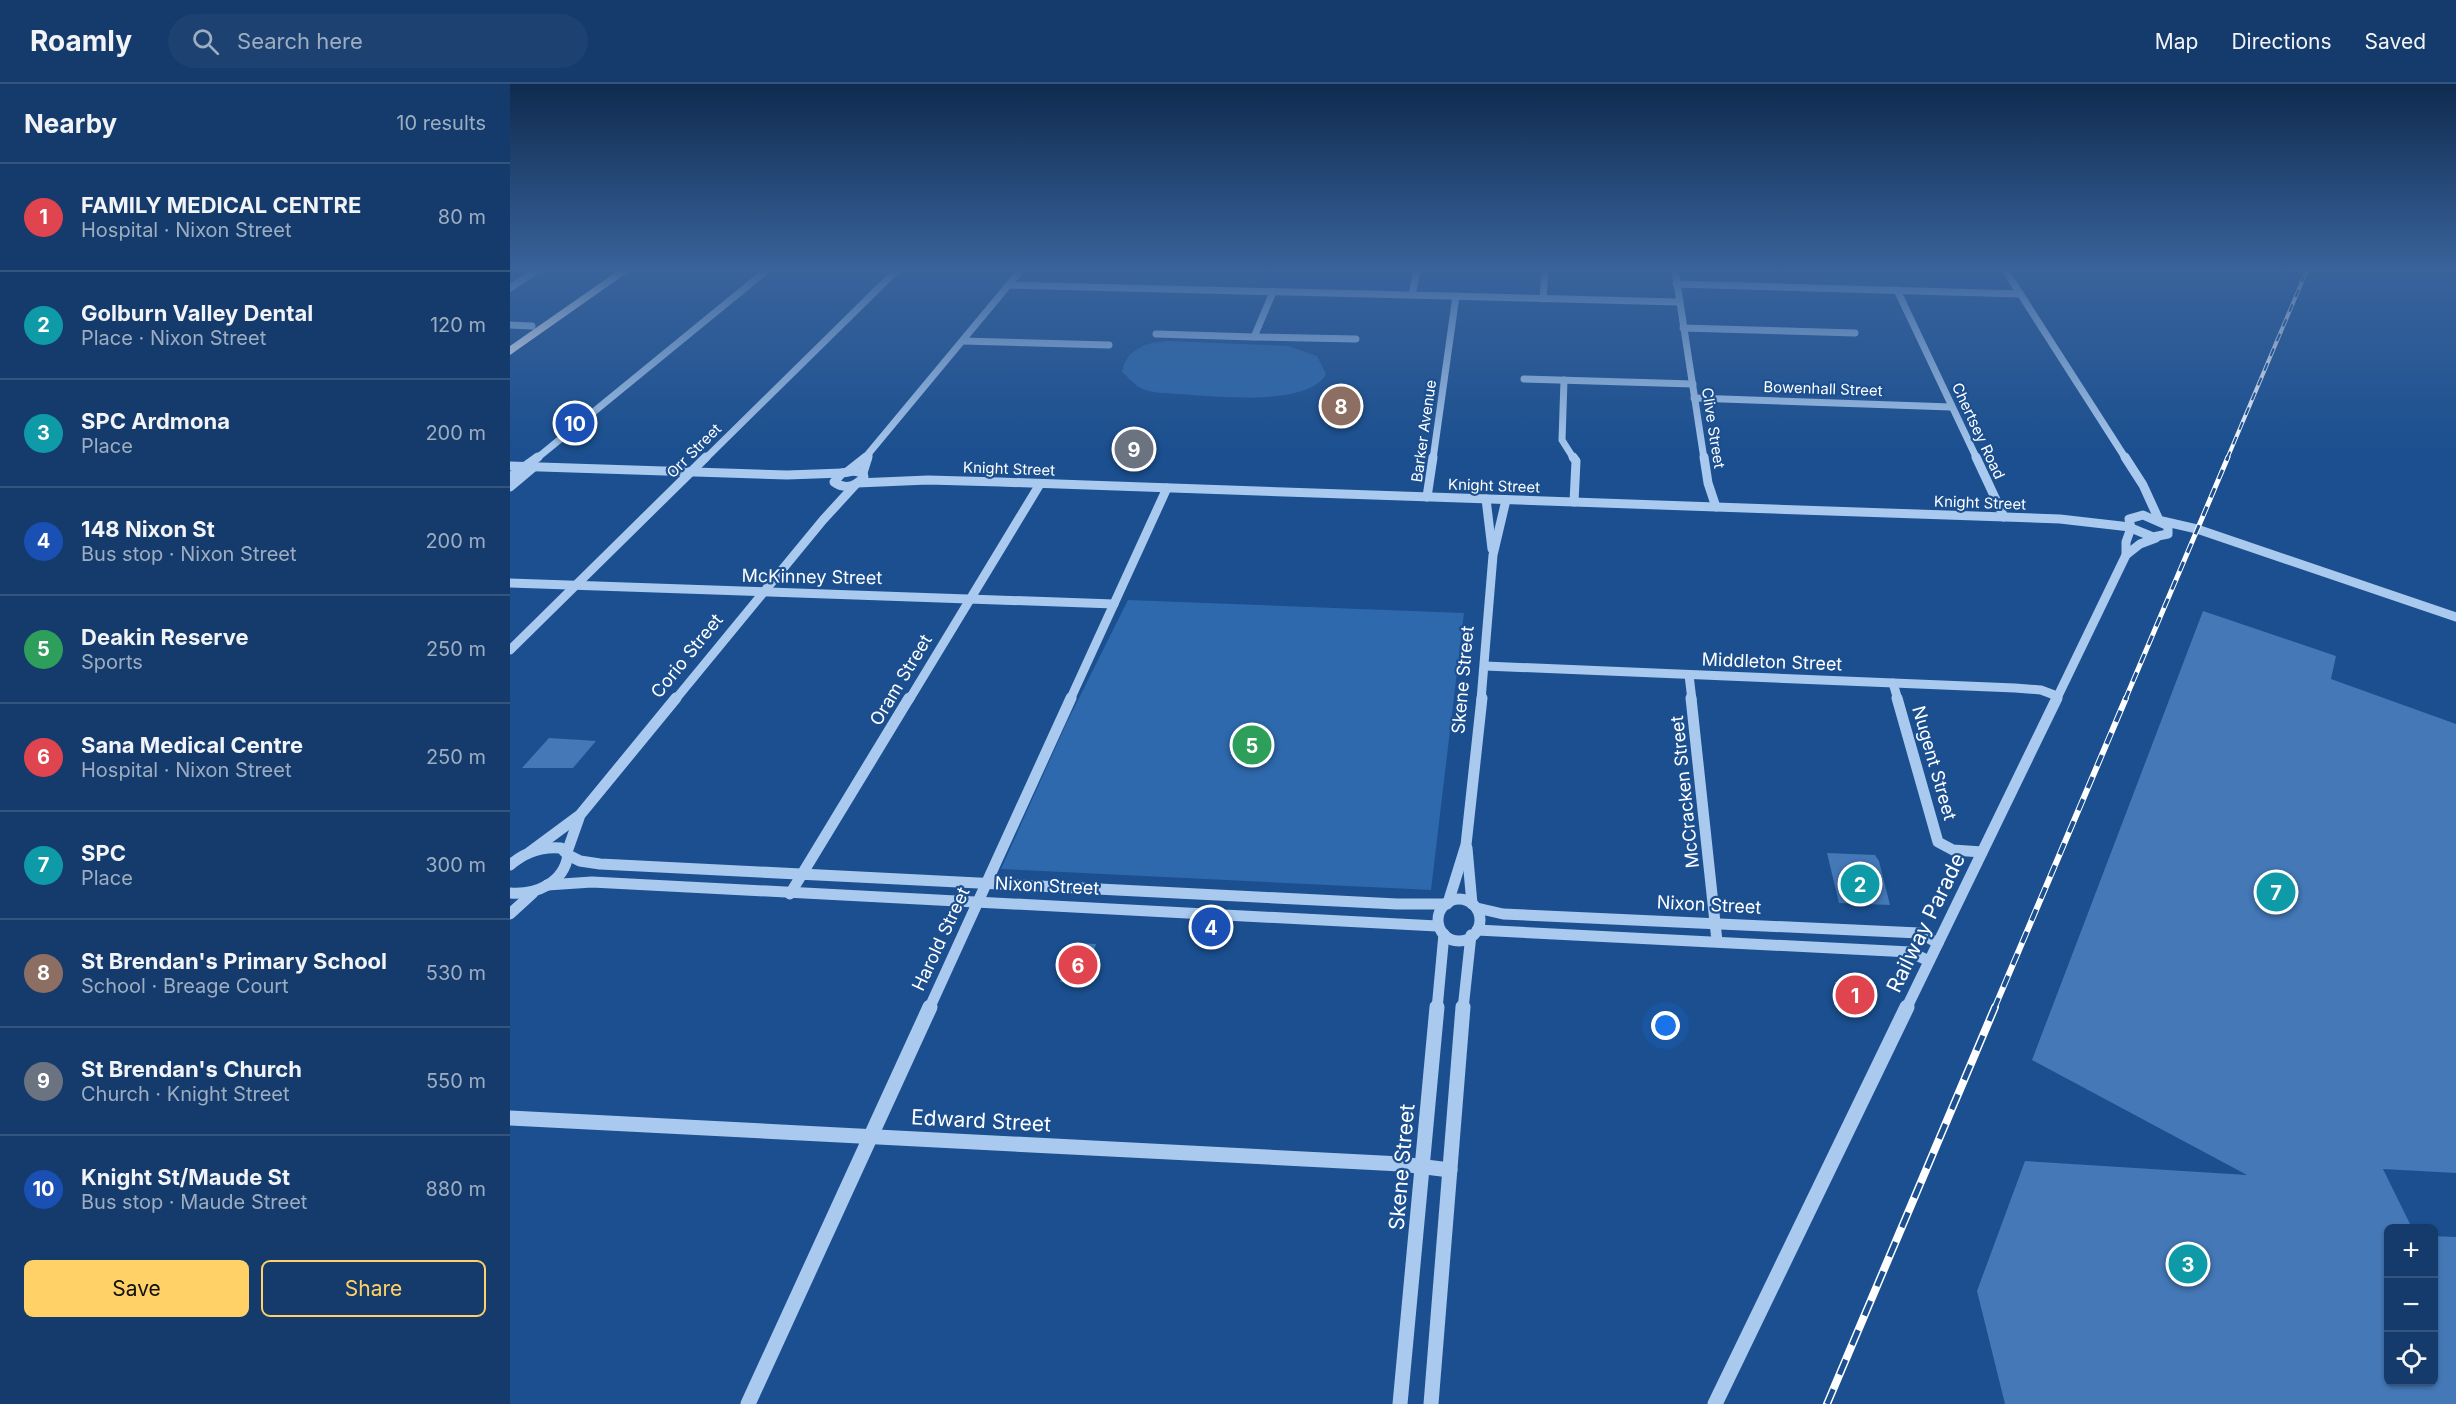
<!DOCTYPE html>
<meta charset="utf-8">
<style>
:root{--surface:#143b6b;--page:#1d4271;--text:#f1f3f6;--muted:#9dadc1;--line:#33557e;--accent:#ffd166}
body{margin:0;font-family:Inter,sans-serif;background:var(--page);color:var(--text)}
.controls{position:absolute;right:18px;bottom:18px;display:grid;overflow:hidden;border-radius:9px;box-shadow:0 2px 4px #0004}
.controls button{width:54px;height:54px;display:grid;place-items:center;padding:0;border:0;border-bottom:2px solid var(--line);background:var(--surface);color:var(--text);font:30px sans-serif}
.you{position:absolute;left:1156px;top:942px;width:21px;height:21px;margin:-15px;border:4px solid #fff;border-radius:50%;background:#1a73e8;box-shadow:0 0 0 9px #1a73e833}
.badge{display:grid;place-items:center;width:39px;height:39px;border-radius:50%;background:var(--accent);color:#fff;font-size:20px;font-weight:700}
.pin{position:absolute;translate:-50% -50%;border:3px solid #fff;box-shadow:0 2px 6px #0006}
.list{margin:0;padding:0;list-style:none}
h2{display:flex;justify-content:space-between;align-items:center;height:78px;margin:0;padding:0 24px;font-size:26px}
h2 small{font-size:20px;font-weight:400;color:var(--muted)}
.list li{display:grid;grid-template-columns:39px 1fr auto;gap:18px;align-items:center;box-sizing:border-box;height:108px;padding:0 24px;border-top:2px solid var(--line)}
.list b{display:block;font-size:22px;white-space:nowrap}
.list p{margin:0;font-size:20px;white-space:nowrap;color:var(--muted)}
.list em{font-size:20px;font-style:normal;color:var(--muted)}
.actions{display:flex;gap:12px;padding:18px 24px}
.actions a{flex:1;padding:14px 0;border:2px solid var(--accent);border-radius:9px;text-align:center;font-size:21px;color:var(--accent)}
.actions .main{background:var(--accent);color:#111}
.icon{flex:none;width:33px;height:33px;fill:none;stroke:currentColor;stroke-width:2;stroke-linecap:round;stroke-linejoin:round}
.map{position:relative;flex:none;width:1946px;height:1320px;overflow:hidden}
header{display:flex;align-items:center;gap:36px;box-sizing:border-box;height:84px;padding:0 30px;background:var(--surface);border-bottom:2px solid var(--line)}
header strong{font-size:28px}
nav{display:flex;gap:33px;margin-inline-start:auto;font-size:21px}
.search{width:420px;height:54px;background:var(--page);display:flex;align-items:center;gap:15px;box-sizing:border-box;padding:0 21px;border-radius:33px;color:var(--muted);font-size:22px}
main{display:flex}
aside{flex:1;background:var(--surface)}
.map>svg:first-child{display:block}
</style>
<header>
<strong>Roamly</strong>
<div class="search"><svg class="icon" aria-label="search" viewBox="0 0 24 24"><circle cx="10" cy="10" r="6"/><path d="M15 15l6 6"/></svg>Search here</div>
<nav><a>Map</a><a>Directions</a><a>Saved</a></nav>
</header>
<main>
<aside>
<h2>Nearby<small>10 results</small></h2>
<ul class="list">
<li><span class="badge" style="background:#e0444e">1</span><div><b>FAMILY MEDICAL CENTRE</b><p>Hospital · Nixon Street</p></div><em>80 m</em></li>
<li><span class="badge" style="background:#0f9aa8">2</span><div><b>Golburn Valley Dental</b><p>Place · Nixon Street</p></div><em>120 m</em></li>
<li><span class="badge" style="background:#0f9aa8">3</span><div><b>SPC Ardmona</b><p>Place</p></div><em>200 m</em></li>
<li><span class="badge" style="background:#1a4fb4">4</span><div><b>148 Nixon St</b><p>Bus stop · Nixon Street</p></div><em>200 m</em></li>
<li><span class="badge" style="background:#2e9e5b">5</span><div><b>Deakin Reserve</b><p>Sports</p></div><em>250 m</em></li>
<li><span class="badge" style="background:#e0444e">6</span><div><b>Sana Medical Centre</b><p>Hospital · Nixon Street</p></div><em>250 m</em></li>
<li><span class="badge" style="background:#0f9aa8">7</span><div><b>SPC</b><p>Place</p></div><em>300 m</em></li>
<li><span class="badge" style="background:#8d6e63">8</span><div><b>St Brendan's Primary School</b><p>School · Breage Court</p></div><em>530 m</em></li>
<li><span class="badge" style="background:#6b7280">9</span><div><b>St Brendan's Church</b><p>Church · Knight Street</p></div><em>550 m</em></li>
<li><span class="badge" style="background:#1a4fb4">10</span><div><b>Knight St/Maude St</b><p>Bus stop · Maude Street</p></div><em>880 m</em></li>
</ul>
<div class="actions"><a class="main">Save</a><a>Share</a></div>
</aside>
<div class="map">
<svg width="1946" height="1320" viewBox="0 0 1946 1320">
<rect width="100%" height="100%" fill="#1b4f8f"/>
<!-- green -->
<g fill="#2e69ad">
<path d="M658,257L778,262L807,272L816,290C797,326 688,310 651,309C627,306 628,302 612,288C616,265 637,258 658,257Z"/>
<path d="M618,516L954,529L921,806L491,785L557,638Z"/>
</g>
<!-- building -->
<g fill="#4478b7">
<path d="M1693,527L1826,572L1821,595L1946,640V1089L1873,1085L1902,1144H1878V1298H1923V1152L1946,1153V1320H1495L1467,1207L1515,1077L1737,1091L1522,976Z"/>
<path d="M39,654L72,656L86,657L63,684H12Z"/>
<path d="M1317,769L1365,771L1369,777L1380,821L1329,819Z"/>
<path d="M566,859L586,860L573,900L550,898Z"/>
<path d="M1325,898H1348L1349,907H1362L1365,922H1362L1363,926L1331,927Z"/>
</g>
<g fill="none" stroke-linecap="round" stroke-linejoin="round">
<!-- minor-far3 -->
<g stroke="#a9c9ee" stroke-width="7">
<path d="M1165,186L1194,375"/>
<path d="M1495,186L1616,375"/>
<path d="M1166,200L1510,210"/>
<path d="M499,201L1169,218"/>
<path d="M0,204L27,186"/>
<path d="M1387,206L1467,375"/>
<path d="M902,211L907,186"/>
<path d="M1033,215L1035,186"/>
<path d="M0,241L22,242"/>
<path d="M1173,244L1345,249"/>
<path d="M646,250L744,253L763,208"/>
<path d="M744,253L846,255"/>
<path d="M453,257L599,261"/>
<path d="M1014,295L1183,300"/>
<path d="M1054,296L1052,356L1064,375"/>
<path d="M1184,314L1441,323"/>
<path d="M26,375L257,186"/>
<path d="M195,375L387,186"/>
<path d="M354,375L511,186"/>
<path d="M358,375L359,371"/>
<path d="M923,375L946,212"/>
</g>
<!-- minor-far2 -->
<g stroke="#a9c9ee" stroke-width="9">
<path d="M1063,373L1066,377L1064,418"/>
<path d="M1194,373L1198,399L1206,423"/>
<path d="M1466,373L1494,433"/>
<path d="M1615,373L1633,401L1649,436"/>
<path d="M0,382L277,391L333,389"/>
<path d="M344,387L353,389L354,393C346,402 335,406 324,398L332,389Z"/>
<path d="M337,388L356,373"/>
<path d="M353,389L358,373"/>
<path d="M0,393L28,373"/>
<path d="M347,399L418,396L490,398L1550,435L1620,443"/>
<path d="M0,403L25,382"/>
<path d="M917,413L923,373"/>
<path d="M976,415L982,465"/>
<path d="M1633,431L1658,442V450L1643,453L1621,444L1619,435Z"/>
<path d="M1652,437L1687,445L1946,533"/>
<path d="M1616,471L1630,460L1646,454"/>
<path d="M0,499L604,520"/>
<path d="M0,566L196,373"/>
<path d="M975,582L1505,604L1531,606L1547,612"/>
<path d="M1179,591L1182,616"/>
<path d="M1383,599L1388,616"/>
<path d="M165,616L313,436L346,400"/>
<path d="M399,616L530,400"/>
<path d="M560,616L657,404"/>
<path d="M971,616L983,471L996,416"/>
<path d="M1546,616L1616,471V458L1621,444"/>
</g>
<!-- minor-far1 -->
<g stroke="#a9c9ee" stroke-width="11">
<path d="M1181,614L1207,857"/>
<path d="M1387,614L1428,758L1443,766L1472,768"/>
<path d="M957,764L962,820"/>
<path d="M20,768L70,731L166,614"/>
<path d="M57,768L69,734"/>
<path d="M58,771L70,777L90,780L887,820H937"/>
<path d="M0,781C15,768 31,762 51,764L58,771C54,799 26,811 0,809"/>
<path d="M37,801L82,798L927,842"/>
<path d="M280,810L399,614"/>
<circle cx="949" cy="836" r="21"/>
<path d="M938,819L956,761L972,614"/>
<path d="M967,824L993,830L1409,849L1428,859"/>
<path d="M0,830L23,809"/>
<path d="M967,846L1400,868L1419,877"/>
<path d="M419,925L561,614"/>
<path d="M927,925L934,850"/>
<path d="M953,925L961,851"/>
<path d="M1396,925L1547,614"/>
</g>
<!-- minor -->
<g stroke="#a9c9ee" stroke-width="15">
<path d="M0,1034L891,1080L940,1086"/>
<path d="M238,1320L420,923"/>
<path d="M890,1320L927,923"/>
<path d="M921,1320L953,923"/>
<path d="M1205,1320L1397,923"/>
</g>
<!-- highway -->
<path fill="#fff" fill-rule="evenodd" d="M109,186H121L0,271V262Z"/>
<defs>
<path id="rail-far3" d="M1717,375L1797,186"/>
<path id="rail-far2" d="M1615,616L1718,373"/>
<path id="rail-far1" d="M1484,925L1616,614"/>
<path id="rail" d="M1317,1320L1485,923"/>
</defs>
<!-- rail-far3 casing -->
<use href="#rail-far3" stroke="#fff" stroke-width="4"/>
<!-- rail-far2 casing -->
<use href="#rail-far2" stroke="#fff" stroke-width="5"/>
<!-- rail-far1 casing -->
<use href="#rail-far1" stroke="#fff" stroke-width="6"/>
<!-- rail casing -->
<use href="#rail" stroke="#fff" stroke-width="8"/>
<!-- rail-far3 -->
<use href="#rail-far3" stroke="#1b4f8f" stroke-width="2" stroke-dasharray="8" stroke-linecap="butt"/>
<!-- rail-far2 -->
<use href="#rail-far2" stroke="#1b4f8f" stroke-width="3" stroke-dasharray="10" stroke-linecap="butt"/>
<!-- rail-far1 -->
<use href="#rail-far1" stroke="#1b4f8f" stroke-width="4" stroke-dasharray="12" stroke-linecap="butt"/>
<!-- rail -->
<use href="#rail" stroke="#1b4f8f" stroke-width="5" stroke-dasharray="16" stroke-linecap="butt"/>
</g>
<!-- sky -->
<linearGradient id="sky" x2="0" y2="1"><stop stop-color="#0f2b4f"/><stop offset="0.5" stop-color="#39639b"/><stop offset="1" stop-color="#39639b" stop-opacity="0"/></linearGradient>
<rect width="1946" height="371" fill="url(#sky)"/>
<g text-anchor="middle" stroke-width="4.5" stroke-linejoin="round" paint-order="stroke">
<!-- far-street labels -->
<g font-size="15" fill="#fff" stroke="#1b4f8f">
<text transform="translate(1313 305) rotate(2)" y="5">Bowenhall Street</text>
<text transform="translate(1203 344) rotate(81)" y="5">Clive Street</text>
<text transform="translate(914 347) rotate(-82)" y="5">Barker Avenue</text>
<text transform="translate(1468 347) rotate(65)" y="5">Chertsey Road</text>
<text transform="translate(184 367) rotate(-45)" y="5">Orr Street</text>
<text transform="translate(499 385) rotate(2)" y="5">Knight Street</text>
<text transform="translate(984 402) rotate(2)" y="5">Knight Street</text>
<text transform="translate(1470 419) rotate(2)" y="5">Knight Street</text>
</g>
<!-- street labels -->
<g font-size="18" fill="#fff" stroke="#1b4f8f">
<text transform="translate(302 493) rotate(1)" y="6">McKinney Street</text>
<text transform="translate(177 572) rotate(-51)" y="6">Corio Street</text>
<text transform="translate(1262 578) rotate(2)" y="6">Middleton Street</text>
<text transform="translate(391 596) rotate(-59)" y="6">Oram Street</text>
<text transform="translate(953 596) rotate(-85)" y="6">Skene Street</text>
<text transform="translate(1424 679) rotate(74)" y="6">Nugent Street</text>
<text transform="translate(1175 708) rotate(-96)" y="6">McCracken Street</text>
<text transform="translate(537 802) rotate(3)" y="6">Nixon Street</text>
<text transform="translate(1199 821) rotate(3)" y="6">Nixon Street</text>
<text transform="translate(431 855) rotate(-65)" y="6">Harold Street</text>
</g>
<!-- near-street labels -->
<g font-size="21" fill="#fff" stroke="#1b4f8f">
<text transform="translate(1416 839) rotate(-64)" y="7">Railway Parade</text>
<text transform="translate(471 1037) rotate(3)" y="7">Edward Street</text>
<text transform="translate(892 1083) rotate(-85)" y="7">Skene Street</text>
</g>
</g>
</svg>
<div class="controls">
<button>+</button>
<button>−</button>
<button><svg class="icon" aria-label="locate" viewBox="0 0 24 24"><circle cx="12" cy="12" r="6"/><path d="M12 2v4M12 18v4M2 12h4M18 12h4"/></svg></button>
</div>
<div class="you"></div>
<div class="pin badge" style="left:1345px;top:911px;background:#e0444e">1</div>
<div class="pin badge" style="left:1350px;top:800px;background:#0f9aa8">2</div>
<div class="pin badge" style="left:1678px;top:1180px;background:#0f9aa8">3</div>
<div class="pin badge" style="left:701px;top:843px;background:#1a4fb4">4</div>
<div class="pin badge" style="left:742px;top:661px;background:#2e9e5b">5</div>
<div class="pin badge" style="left:568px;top:881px;background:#e0444e">6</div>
<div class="pin badge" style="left:1766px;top:808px;background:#0f9aa8">7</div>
<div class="pin badge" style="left:831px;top:322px;background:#8d6e63">8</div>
<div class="pin badge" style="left:624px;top:365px;background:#6b7280">9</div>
<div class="pin badge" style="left:65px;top:339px;background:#1a4fb4">10</div>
</div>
</main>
